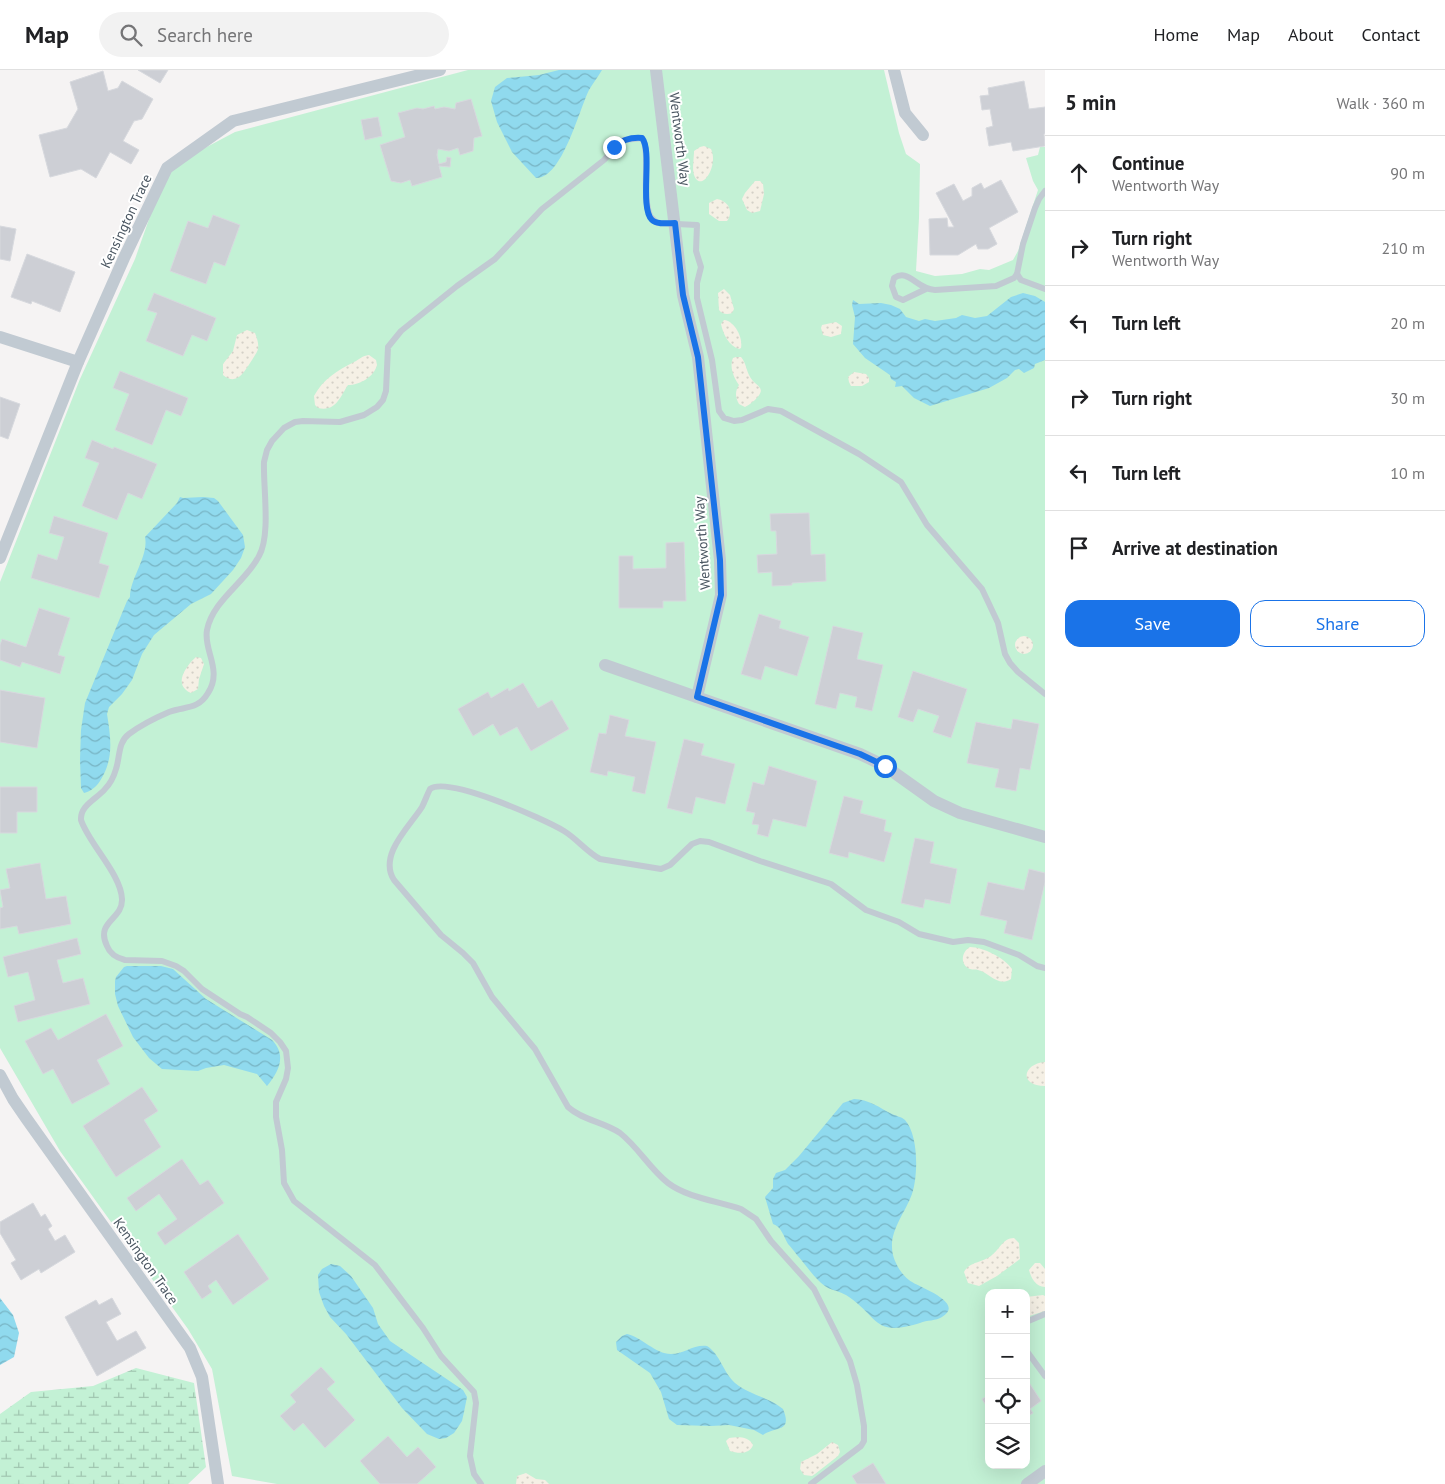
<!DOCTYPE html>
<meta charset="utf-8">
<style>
:root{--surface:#fff;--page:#f2f2f2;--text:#202124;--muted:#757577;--line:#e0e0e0;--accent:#1a73e8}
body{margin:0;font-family:"PT Sans",sans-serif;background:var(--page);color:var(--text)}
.controls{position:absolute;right:15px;bottom:15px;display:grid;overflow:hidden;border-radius:10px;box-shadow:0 5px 20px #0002}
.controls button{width:45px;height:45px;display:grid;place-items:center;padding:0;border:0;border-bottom:1px solid var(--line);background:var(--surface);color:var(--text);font:25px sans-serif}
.stop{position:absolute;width:15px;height:15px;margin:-11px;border:4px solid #1a73e8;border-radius:50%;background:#fff}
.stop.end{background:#1a73e8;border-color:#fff;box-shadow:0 1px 5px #0008}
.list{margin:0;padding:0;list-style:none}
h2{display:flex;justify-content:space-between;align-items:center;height:65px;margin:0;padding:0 20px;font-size:21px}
h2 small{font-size:16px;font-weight:400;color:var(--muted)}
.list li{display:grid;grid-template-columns:32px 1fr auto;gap:15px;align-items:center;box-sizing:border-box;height:75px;padding:0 20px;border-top:1px solid var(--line)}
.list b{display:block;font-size:19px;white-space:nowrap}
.list p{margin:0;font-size:16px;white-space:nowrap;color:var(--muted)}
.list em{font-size:16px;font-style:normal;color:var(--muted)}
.actions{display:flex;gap:10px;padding:15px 20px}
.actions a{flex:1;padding:11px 0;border:1px solid var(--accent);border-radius:15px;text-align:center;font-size:18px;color:var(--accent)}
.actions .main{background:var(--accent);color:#fff}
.icon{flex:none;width:28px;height:28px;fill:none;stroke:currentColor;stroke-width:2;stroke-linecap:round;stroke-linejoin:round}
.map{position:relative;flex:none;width:1045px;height:1414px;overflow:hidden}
header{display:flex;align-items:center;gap:30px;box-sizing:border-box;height:70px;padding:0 25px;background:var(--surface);border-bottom:1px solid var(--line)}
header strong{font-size:24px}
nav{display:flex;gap:28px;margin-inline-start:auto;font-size:18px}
.search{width:350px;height:45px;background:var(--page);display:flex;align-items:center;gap:12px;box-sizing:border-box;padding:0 18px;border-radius:28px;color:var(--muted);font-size:19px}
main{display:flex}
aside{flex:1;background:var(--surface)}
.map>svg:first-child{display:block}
</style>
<header>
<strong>Map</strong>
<div class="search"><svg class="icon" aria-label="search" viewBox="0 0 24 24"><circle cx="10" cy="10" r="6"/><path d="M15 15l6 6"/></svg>Search here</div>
<nav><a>Home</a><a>Map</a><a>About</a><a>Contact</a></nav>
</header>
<main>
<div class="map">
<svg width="1045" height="1414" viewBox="0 0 1045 1414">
<defs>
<pattern id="wetland-marsh" width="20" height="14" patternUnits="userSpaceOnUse" patternTransform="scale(1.25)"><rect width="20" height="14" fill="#c3f1d5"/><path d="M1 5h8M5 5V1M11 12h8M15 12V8" fill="none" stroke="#a0c6b0"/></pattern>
<pattern id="sand-dots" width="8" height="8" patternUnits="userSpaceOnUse" patternTransform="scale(1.25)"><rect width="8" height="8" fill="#f5f0e5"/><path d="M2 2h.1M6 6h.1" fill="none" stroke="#d4d0c7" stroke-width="1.8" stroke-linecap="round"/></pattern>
<pattern id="water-waves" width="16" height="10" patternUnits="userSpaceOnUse" patternTransform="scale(1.25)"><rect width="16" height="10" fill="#90daee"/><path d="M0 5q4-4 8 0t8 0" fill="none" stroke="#78b4c4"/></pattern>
</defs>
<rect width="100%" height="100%" fill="#f5f3f3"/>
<!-- green -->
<path fill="#c3f1d5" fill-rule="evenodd" d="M468,0H884L899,63L906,84L920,94L919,148L916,201L935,206L962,204L980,199L989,200L1013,190L1018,181L1038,120L1033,111L1026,88L1038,85L1040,77H1045V1414H277L232,1406L212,1299L188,1259L60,1081L0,978V512L80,309L135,189L167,98L235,62ZM989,1223H1026V1395H989Z"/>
<!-- wetland -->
<path fill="url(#wetland-marsh)" d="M136,1298L194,1313L206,1397L188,1414H0V1344L31,1322L93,1316Z"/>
<!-- sand -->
<g fill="url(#sand-dots)">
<path d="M704,76L711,79C719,96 701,124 694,105C692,99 694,88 694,81L700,77Z"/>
<path d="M755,111H760L763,114L764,124L760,141L752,143L747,140L742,129L745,123Z"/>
<path d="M717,129C728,131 734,141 727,151H719L709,144V133Z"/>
<path d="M724,219L730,225L734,239L732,243C727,245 722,244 719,240L718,223Z"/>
<path d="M724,250C735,251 743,268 741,278L739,279C729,276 723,264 721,254Z"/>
<path d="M836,252L842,256L841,264L831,267L823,265L821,258L822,255Z"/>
<path d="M247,260L255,263C257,268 259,274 258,279C257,283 254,286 252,290C245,300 238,317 223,305V294L233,281L237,265Z"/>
<path d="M369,285L376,290L377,295C374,307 360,315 348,315C340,327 336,342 318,338L315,335L314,326C324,308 337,301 354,292C360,289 362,286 369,285Z"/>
<path d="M736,287H741C746,293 746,299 749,305C754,317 769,316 755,330C751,333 749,335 745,337L739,334C735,327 735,321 739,315C734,308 729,297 733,288Z"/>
<path d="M854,302L866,304L869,308V312L862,316H851L849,312L848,307Z"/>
<circle cx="1024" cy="575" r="9"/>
<path d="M196,587L201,588L204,594L199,609L198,619L191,623C173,615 185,597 196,587Z"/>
<path d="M970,877C983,877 1005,888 1012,899L1011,909C998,918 989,902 978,900C976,899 973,900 970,899C960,895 961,882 970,877Z"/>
<path d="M1045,992V1016C1019,1016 1022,994 1045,992Z"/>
<path d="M1014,1168L1019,1173L1020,1189L997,1206L979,1216L968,1213L964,1202C970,1191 983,1193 992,1185C1000,1179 1003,1168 1014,1168Z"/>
<path d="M1035,1193H1040L1045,1199V1217C1036,1217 1031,1208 1029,1200Z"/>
<path d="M1043,1225L1045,1226V1241L1026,1247V1227Z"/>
<path d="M729,1368C738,1367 748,1366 753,1375C750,1384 739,1384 730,1381L726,1371Z"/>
<path d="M832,1372L838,1375L840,1382L838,1386L815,1404L812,1406L804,1405L800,1399L801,1392L817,1384Z"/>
<path d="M526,1403L536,1409L545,1410L549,1414H516L517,1406Z"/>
</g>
<!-- water -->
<g fill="url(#water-waves)">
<path d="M559,0H602C598,7 593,13 589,20C579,40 562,109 536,108L512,82L497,52L491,31L495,17L507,8L539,5Z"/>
<path d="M1023,223L1035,226L1045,232V290L1035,294L1034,298L1024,303L1019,299L1015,300L1007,308L989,318L930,336L914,328L902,316L895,317L896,312L891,309L890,305L865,288L853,274L855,247L852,235L853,230L859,234L881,233L891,235L900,239L906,247L919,251L925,249L935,251L956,248L962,245L975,248L987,246L1011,227Z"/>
<path d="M180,427L183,428L203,427L214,428L218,431L243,465L245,477L241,488L233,500L211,524L191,534L154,565L142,584L132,610L122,624L109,637L107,644C111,669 114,689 100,711C96,717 91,721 84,723L81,718L80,689L81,660L85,633L127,531L130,527C130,508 149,486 145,467L177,433Z"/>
<path d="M127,896H161L173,899L206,929L272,970C287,985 279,1002 267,1016L257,1004L224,995L206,998L198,1001L162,999L149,988L133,967L118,936L115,924V911L116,907L124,897Z"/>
<path d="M854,1029C868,1029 880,1038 892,1044C896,1046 902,1047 905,1050C919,1066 918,1106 912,1124C906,1141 891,1159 892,1177C892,1189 900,1203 909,1210C915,1216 967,1232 942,1247C936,1251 927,1250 920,1253C874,1267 880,1249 849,1227C842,1222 835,1221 828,1218C817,1212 805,1194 797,1185C794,1181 791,1177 788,1174C784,1167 781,1156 773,1154L765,1127L773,1118V1109L776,1103L785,1100L799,1086L843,1033Z"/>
<path d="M331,1194L340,1196L351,1206L373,1238L378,1254L390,1271L463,1320L467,1327L464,1342L462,1351L454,1363L446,1368L439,1369L427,1364L402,1338L346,1264L330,1247L324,1236L319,1222L318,1205L322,1199Z"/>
<path d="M0,1228L13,1245L19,1263L14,1287L0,1295Z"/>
<path d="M627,1264C642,1267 655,1284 671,1284C684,1284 694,1274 707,1276C720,1284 723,1302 735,1313C749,1325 769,1327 783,1339C793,1363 775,1356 763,1365L754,1360L729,1355L711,1356L677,1355L669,1349L661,1322L650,1303L617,1280L616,1272L622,1266Z"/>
</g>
<!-- building -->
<g fill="#cdcfd5" stroke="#d7d9de">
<path d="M138,0H168L160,13Z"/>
<path d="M103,1L108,21L118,18L122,11L153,29L142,49L134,51L123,71L139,80L131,94L110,82L96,108L81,99L50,107L39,65L67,58L78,39L70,12Z"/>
<path d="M1024,11L1029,39L1045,37V63L1044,64L1045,76L1013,81L1011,72L989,76L986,58L993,56L990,39L982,40L980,26L989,25L988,18Z"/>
<path d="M471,29L482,66L474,68L473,81L460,85L458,78L449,81L438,79L437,85L439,94L446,92L447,87L451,88L450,97L439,96L442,107L412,116L410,110L401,113L391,111L380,75L405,67L398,43L417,38L423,39L434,36L435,39L444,37L455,39L456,33Z"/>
<path d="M378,47L382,66L365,70L361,50Z"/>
<path d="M1001,110L1018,142L989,158L997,174L988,179H978L976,174L958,185H930L929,149L947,148L948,157H954L936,123L954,114L963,131L972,126V118L981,113L984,119Z"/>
<path d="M213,145L240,155L225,196L214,192L206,214L170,201L188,151L208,158Z"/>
<path d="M0,156L16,159L10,191L0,189Z"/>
<path d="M27,184L75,202L60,242L32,231L31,234L11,227Z"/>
<path d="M154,223L216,248L207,271L192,265L183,286L146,271L157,243L147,240Z"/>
<path d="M120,301L188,328L181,346L166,340L152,375L115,360L129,324L113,318Z"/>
<path d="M0,327L20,334L8,369L0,366Z"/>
<path d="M92,370L113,379L114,377L157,394L142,429L128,423L117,450L82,436L99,393L85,388Z"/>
<path d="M809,443L811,485L825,484L826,511L792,513V515L772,516V502L758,503L757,485L777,484L776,461H771L770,444Z"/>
<path d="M54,446L108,463L99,493L109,496L99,528L31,508L38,484L57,490L64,467L49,463Z"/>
<path d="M684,472L686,531H663V538H619V486H633V499L666,498V473Z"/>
<path d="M39,538L70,548L58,585L65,587L60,604L22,592L20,597L0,590V575L2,569L26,577Z"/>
<path d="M759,544L781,551L779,558L809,567L797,606L765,596L761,610L741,604Z"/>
<path d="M833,556L863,563L857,589L883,595L872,641L855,637L857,627L840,623L836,639L815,634Z"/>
<path d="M913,601L967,619L951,668L933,662L939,646L918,639L913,652L898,647Z"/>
<path d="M523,613L538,638L552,630L569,659L531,681L517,657L500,666L493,654L473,666L458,639L488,622L491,628L508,618L509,621Z"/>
<path d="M0,620L45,628L37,678L0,672Z"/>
<path d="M610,645L629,650L625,666L656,672L645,724L632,721L635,707L608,701L607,706L590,702L599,663L606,664Z"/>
<path d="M1013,649L1039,654L1030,700L1020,698L1016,721L995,717L999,699L967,693L976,652L1011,659Z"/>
<path d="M684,669L704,674L701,685L735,694L725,734L696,727L692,744L667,738Z"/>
<path d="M769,696L817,711L806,757L773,749L768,767L757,764L759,755L752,754L755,743L746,741L753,712L764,715Z"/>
<path d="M0,717H37V742H17V763H0Z"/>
<path d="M844,726L863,731L860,743L886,750L884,761L892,763L884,792L849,782L848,788L829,783Z"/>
<path d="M915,768L934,772L930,793L957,799L950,834L925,829L923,838L901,833Z"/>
<path d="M40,793L46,829L66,826L71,854L19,864L17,856L0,859V838L3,837L0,820L10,818L6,799Z"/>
<path d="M1029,799L1045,803V812L1032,870L1004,863L1007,851L980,845L988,812L1024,820Z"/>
<path d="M77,868L81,884L57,890L63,913L83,908L90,934L18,952L14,936L35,930L28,902L8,907L3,887Z"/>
<path d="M106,944L123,976L97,990L110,1014L72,1034L53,999L43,1004L25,971L51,958L58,970Z"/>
<path d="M142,1017L158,1041L144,1050L161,1077L116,1107L83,1056Z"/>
<path d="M182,1089L200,1115L208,1110L224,1133L165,1175L157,1163L177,1149L159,1124L136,1141L127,1128Z"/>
<path d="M33,1133L41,1147L45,1144L52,1156L48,1159L55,1171L65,1165L75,1182L41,1203L39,1199L21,1210L11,1193L16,1190L0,1163V1152Z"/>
<path d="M238,1164L269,1209L233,1235L216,1210L208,1216L212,1222L202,1229L184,1202Z"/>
<path d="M112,1228L121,1244L106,1252L117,1271L136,1261L146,1278L97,1306L65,1247L96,1230L99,1235Z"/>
<path d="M321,1297L335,1312L327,1319L355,1350L325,1378L303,1353L294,1361L280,1346L296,1332L290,1325Z"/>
<path d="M1026,1308L1041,1331L1030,1339L1033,1343L1026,1347Z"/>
<path d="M989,1325V1340L982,1329Z"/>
<path d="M388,1366L407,1387L418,1377L436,1397L417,1414H380L360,1391Z"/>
<path d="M873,1393L886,1414H857L852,1406Z"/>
</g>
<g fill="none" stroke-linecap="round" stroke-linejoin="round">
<!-- service -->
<g stroke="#c1cad2" stroke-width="6">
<path d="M1017,204L1021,210L1045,219"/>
<path d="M926,219L903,230L896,227L892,216L894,208C909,198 916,219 935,220L996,216L1014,208L1017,204L1023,174L1035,138L1039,129L1045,121"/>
<path d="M1026,1252L1045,1244"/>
<path d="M1026,1280L1045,1306"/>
<path d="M481,1414L474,1404L470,1386L476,1333L474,1322L441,1286L423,1258L375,1195L294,1131L284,1113L282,1080L276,1047V1032L286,1009L288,998L286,981L280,972L271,963L247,947L240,944L202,919L184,901L176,896L162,891L125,890C117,888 110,884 107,876C95,851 123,850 122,829C121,804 89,774 81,750C80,735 97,729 105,719C110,714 114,706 116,699C120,687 118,672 129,664C141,655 155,648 169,642C185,636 198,640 208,623C223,600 203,580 207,560C213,530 246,512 259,486C271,465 263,417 264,392L267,380L272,371L284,358L295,352L303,351L340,352L364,345L377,337L383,330L386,321L388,277L401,261L457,216L495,189L542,139L604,90L620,72L624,70L642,68C649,77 645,106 646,119C646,128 647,137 650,146L657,153L697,155L696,181L701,197L697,213V228L712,290L719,341L724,348L734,351L742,350L768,339L781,341L859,384L901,412L927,455L982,519L998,553L1005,584L1010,593L1018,602L1045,624"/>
<path d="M811,1414L861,1376L864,1371V1356L857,1315L850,1291L814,1219L771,1171L756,1149L741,1139C718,1131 688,1128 668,1113C650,1099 638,1077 620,1063C604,1052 582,1050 568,1037L535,979L492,927L473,893L463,883L441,865L394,810C378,785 410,756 422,737C425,731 427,725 430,719C448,706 544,749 564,761C577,769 587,782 600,789L661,799L670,795L692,774L700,771L709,772L760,791L831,814L866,840L899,852L919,864L953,872L968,870L984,872L1019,885L1037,896L1045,898"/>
</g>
<!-- minor -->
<g stroke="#c1cad2" stroke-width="12">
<path d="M656,0L683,225L698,287L720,490L721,525L697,627"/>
<path d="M894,0L905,43L923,65"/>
<path d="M0,267L78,292"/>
<path d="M0,488L78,292L124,188L167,98L233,51L440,0"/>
<path d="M605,595L860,684L885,696L934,731L960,743L1045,767"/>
<path d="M0,1005L13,1029L26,1048L190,1278L202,1307L218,1414"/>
<path d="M1027,1414L1045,1401"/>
</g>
</g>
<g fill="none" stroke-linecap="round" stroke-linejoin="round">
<!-- route -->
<path stroke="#1a73e8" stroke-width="6" d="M614,77C622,70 631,67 642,68C653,81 639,137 652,150C657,155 669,153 675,153L683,225L698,287L720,490L721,525L697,627L860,684L885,696"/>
</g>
<g text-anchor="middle" stroke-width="4" stroke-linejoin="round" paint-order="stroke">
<!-- street labels -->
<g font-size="14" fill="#4a5661" stroke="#fff">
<text transform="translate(680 69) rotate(83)" y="5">Wentworth Way</text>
<text transform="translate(126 151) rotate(-65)" y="5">Kensington Trace</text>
<text transform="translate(702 473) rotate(-94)" y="5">Wentworth Way</text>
<text transform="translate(146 1191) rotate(55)" y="5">Kensington Trace</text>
</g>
</g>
</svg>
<div class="controls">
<button>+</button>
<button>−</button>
<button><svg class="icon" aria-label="locate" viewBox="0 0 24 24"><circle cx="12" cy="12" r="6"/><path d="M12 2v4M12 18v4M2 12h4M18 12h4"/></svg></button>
<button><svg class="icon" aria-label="layers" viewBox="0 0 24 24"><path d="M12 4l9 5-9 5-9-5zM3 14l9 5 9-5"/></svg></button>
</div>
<div class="stop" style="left:885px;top:696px"></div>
<div class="stop end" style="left:614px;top:77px"></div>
</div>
<aside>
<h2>5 min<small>Walk · 360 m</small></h2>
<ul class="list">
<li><svg class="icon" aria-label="ahead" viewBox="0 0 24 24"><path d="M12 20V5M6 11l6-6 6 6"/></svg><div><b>Continue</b><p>Wentworth Way</p></div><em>90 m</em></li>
<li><svg class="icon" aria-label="right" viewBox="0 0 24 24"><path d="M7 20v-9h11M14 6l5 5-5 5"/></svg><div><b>Turn right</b><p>Wentworth Way</p></div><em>210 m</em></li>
<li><svg class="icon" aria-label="left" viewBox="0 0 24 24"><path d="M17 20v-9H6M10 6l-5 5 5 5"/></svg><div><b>Turn left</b></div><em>20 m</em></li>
<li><svg class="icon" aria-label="right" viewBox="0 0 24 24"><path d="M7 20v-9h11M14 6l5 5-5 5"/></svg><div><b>Turn right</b></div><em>30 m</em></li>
<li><svg class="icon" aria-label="left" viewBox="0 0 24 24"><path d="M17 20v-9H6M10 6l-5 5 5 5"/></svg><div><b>Turn left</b></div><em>10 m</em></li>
<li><svg class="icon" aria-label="arrive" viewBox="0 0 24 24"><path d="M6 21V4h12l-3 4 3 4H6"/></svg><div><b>Arrive at destination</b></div></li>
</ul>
<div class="actions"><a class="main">Save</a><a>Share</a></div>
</aside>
</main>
